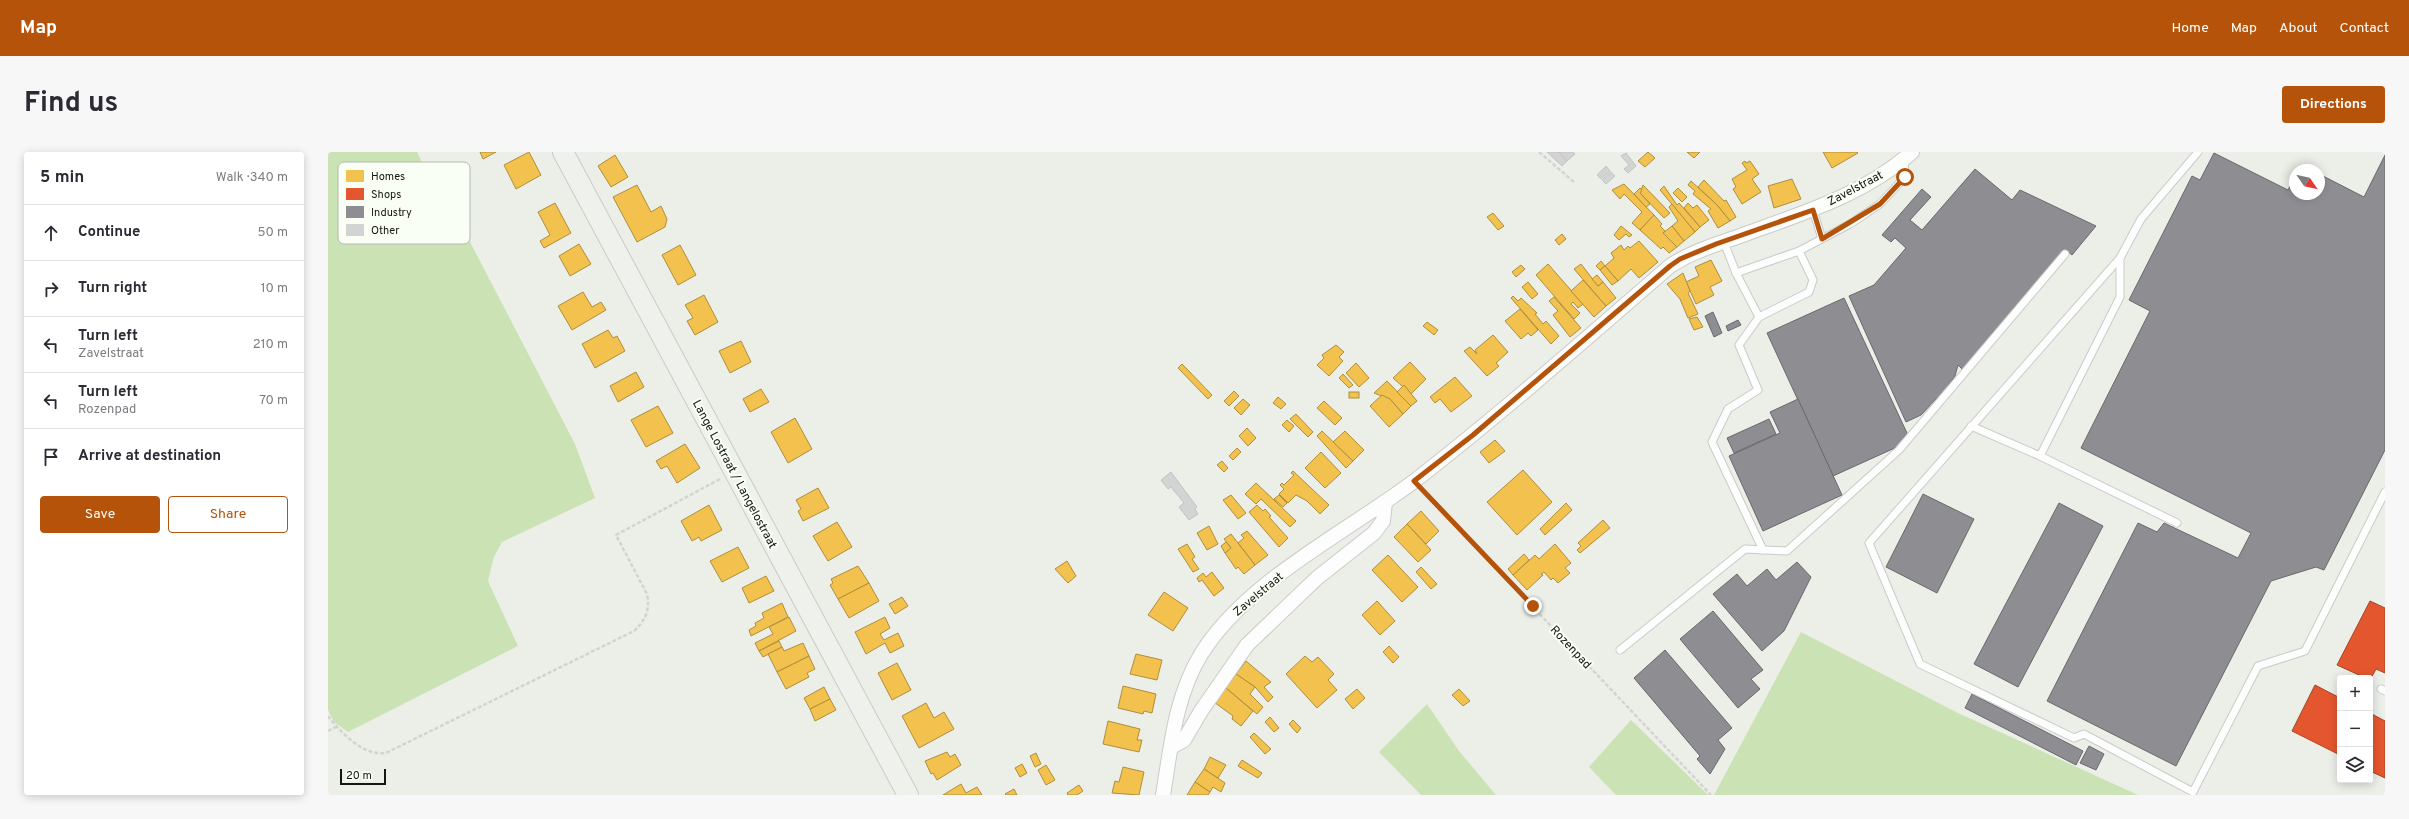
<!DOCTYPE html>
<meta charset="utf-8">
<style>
:root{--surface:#fff;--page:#f7f7f7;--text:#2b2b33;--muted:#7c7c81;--line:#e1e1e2;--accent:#b45309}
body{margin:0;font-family:Overpass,sans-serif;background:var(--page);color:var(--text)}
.controls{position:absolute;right:12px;bottom:12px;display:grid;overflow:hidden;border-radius:4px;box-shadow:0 2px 10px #0003}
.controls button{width:36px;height:36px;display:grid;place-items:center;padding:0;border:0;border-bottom:1px solid var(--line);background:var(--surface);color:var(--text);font:20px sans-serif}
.compass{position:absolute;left:1961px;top:12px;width:36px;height:36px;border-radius:50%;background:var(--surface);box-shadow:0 2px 10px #0003;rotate:124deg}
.scale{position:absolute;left:12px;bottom:10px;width:46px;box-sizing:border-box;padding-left:4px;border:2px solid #141612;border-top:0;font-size:11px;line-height:14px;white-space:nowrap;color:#141612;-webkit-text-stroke:3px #f9fff4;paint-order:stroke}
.stop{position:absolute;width:12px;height:12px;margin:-9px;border:3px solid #b45309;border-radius:50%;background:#fff}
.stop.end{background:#b45309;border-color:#fff;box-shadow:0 1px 4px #0008}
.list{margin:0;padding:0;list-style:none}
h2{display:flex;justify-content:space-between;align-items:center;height:52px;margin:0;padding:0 16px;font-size:17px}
h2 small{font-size:13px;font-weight:400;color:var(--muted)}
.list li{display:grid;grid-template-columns:26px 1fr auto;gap:12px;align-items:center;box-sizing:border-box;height:56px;padding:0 16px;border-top:1px solid var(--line)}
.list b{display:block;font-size:15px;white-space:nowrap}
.list p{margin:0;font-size:13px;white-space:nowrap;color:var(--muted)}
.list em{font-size:13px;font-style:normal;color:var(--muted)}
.actions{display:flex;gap:8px;padding:12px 16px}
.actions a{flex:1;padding:9px 0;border:1px solid var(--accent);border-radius:4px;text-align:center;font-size:14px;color:var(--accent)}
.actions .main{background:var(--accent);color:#fff}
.icon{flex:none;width:22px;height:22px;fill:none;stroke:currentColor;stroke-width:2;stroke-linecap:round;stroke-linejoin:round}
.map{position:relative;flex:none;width:2057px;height:643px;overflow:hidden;border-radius:4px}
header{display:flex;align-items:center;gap:24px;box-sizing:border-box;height:56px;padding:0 20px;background:var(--accent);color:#fff}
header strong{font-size:19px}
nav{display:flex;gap:22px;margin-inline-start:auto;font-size:14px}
.intro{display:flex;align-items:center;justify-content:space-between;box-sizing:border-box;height:96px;padding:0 24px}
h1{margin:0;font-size:28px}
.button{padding:10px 18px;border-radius:4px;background:var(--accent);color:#fff;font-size:14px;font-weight:700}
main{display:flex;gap:24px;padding:0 24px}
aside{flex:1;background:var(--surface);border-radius:4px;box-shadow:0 2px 10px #0003}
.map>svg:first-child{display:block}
</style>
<header>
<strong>Map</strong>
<nav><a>Home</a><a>Map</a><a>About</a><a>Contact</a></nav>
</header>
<div class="intro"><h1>Find us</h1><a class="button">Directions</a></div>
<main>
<aside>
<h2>5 min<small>Walk · 340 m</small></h2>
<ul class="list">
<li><svg class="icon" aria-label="ahead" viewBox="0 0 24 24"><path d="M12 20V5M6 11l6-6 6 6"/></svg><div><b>Continue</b></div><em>50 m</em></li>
<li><svg class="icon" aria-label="right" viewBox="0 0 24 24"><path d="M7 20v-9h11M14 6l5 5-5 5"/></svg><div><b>Turn right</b></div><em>10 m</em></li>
<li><svg class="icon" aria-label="left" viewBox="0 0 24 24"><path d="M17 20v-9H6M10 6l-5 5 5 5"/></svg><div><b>Turn left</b><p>Zavelstraat</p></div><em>210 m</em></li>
<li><svg class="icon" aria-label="left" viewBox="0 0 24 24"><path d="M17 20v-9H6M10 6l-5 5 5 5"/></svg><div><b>Turn left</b><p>Rozenpad</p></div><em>70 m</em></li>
<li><svg class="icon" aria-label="arrive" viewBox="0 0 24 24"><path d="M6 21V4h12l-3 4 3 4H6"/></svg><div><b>Arrive at destination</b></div></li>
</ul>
<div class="actions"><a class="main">Save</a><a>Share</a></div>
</aside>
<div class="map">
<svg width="2057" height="643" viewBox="0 0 2057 643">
<rect width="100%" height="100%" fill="#ebefe8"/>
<!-- green -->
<g fill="#cbe3b4">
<path d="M0,0H89L106,37L113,34L247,292L267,346L174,390L166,405L160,429L190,494L20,580L6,570L0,558Z"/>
<path d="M1473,480L1630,561L1810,643H1386Z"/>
<path d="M1099,552L1131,599L1168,643H1093L1051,600Z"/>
<path d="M1303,568L1380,643H1288L1261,615Z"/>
</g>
<!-- homes -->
<g fill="#f2c14e" stroke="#af8e3c">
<path d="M152,0H168L155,7Z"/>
<path d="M201,0L213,23L188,37L176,13Z"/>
<path d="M1320,0L1327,6L1317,15L1310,9Z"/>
<path d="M1359,0H1372L1366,6Z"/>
<path d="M1495,0H1529L1530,1L1504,16Z"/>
<path d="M287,3L300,25L283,35L270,14Z"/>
<path d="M1417,9L1418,11L1422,9L1431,22L1424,27L1433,40L1414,52L1405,37L1408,35L1404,27L1419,18L1414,11Z"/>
<path d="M1464,27L1473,47L1446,56L1440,34Z"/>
<path d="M1376,28L1396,49L1398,48L1408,65L1402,69L1389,53L1370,35Z"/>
<path d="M1363,29L1389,53L1402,69L1390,76L1380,59L1383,57L1365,42L1367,39L1360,33Z"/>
<path d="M1296,32L1326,63L1312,78L1304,71L1314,60L1296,42L1292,47L1284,38Z"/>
<path d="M309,33L323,60L333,54L339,67L337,75L309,90L285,45Z"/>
<path d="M1315,33L1342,61L1336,66L1312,41Z"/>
<path d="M1336,34L1349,53L1351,51L1372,75L1367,80L1332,38Z"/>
<path d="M1312,36L1314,38L1312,41L1322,52L1318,55L1306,42Z"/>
<path d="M1350,36L1359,45L1354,50L1345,41Z"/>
<path d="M227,51L243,81L216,96L212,89L222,83L210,60Z"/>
<path d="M1360,51L1365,56L1369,53L1381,68L1372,75L1356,56Z"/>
<path d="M1344,52L1367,80L1356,89L1344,74L1350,69L1341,55Z"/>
<path d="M1165,61L1176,74L1170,78L1159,65Z"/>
<path d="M1326,63L1334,72L1332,74L1337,79L1335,81L1349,95L1341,101L1335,95L1333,97L1312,78Z"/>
<path d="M1293,74L1304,83L1301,85L1298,82L1291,88L1286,83Z"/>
<path d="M1344,74L1356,89L1349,95L1335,81Z"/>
<path d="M1234,82L1238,87L1231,93L1227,88Z"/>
<path d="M1311,89L1330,110L1311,126L1303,117L1290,129L1277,114L1286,106L1283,101L1293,93L1296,98L1300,94L1302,96Z"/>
<path d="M251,92L263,112L242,124L231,104Z"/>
<path d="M352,93L368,123L350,133L334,103Z"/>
<path d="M1383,108L1394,129L1382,135L1386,143L1368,152L1358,130L1371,124L1367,115Z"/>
<path d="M1273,109L1277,114L1272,118L1268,114Z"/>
<path d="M1220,112L1255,152L1250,156L1245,150L1243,152L1252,161L1246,167L1208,123Z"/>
<path d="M1253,112L1270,134L1275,130L1288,146L1278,154L1246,117Z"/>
<path d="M1193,113L1197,117L1188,125L1184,120Z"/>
<path d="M1277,114L1290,129L1284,133L1272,118Z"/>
<path d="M1355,121L1362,139L1360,141L1370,162L1360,166L1352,147L1339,132Z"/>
<path d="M1269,123L1275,130L1270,134L1264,127Z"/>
<path d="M1255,128L1278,154L1266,165L1243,139Z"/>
<path d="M1200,130L1210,142L1204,147L1194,135Z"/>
<path d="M255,140L264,155L273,150L278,158L244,178L230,154Z"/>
<path d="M376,143L390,170L367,183L359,169L365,166L357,153Z"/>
<path d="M1185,144L1190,149L1193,146L1209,161L1207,162L1215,172L1218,169L1231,184L1223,192L1183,146Z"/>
<path d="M1226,145L1253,176L1242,185L1225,163L1230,159L1221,149Z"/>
<path d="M1192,157L1210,178L1203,184L1200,181L1193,187L1177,169Z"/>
<path d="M1369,165L1375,175L1366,178L1361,167Z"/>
<path d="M1099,170L1110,178L1106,183L1095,174Z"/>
<path d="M280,178L285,186L289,184L297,199L267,216L254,192Z"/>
<path d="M1165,183L1180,200L1168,211L1171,214L1159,224L1136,199L1142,195L1149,202L1147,198Z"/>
<path d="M413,189L423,210L402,221L391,199Z"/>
<path d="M1008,193L1016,200L1011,205L1015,209L1001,224L989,213L996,206L994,203Z"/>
<path d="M1082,210L1098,227L1083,242L1065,226Z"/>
<path d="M1028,211L1041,226L1031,235L1018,221Z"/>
<path d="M854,212L884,243L880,247L850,216Z"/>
<path d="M308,220L316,235L290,250L282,234Z"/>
<path d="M1015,222L1025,233L1021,236L1011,226Z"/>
<path d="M1127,225L1144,244L1123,260L1112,247L1107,251L1102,245Z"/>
<path d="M1059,229L1083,254L1075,262L1062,247L1046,241Z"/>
<path d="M1076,233L1089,249L1083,254L1069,240Z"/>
<path d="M433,237L441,250L422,260L415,247Z"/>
<path d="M906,239L911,244L901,254L896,249Z"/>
<rect x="1021" y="240" width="10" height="6"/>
<path d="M1054,243L1062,247L1075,262L1061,275L1042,254Z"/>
<path d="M950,245L958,252L953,257L945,251Z"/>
<path d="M915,247L922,253L913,263L906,256Z"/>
<path d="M996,249L1014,266L1007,273L989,256Z"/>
<path d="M330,254L345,281L318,295L303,268Z"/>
<path d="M968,262L985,280L980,285L962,267Z"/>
<path d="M467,266L484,297L460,311L443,280Z"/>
<path d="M959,268L966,274L961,280L954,273Z"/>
<path d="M919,276L928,286L920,294L911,284Z"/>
<path d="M994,279L1025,309L1018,316L989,284Z"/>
<path d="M1017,279L1036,298L1025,309L1005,290Z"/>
<path d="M1167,288L1177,299L1161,311L1152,300Z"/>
<path d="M357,292L372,316L349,331L339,314L333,317L328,309Z"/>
<path d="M909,296L913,300L905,308L901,304Z"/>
<path d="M993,300L1013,321L997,336L977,316Z"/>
<path d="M894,309L900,316L896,320L889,313Z"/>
<path d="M1195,318L1224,350L1189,383L1159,350Z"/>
<path d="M965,319L1001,353L992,362L979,349L968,343L960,351L951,342L956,337L952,333L954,331L956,333L966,323L963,321Z"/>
<path d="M928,331L968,369L962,375L933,347L928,352L917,342Z"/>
<path d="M490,336L501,356L475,369L470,359L473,357L468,348Z"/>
<path d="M903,343L918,361L910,367L895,348Z"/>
<path d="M951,343L959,351L955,355L946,347Z"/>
<path d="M1238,351L1244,358L1217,383L1212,377Z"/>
<path d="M381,353L394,378L373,389L371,385L364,389L353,369Z"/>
<path d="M929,353L935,359L937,357L943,364L941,365L960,386L951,395L921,360Z"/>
<path d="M1093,359L1111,379L1098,392L1079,372Z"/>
<path d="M1275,368L1282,376L1252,401L1249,398L1253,394L1250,391Z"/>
<path d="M509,370L524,395L500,409L485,384Z"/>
<path d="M1079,372L1103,398L1090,410L1066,385Z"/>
<path d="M881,374L890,392L879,398L869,381Z"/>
<path d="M919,379L940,403L927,413L910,391L916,386L913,383Z"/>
<path d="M903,382L927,413L916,422L910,415L908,417L897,401L903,396L896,387Z"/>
<path d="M898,390L903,396L897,401L893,394Z"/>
<path d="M859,392L867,405L864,407L871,417L865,420L850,397Z"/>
<path d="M1227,392L1243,411L1237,416L1242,421L1230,431L1225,426L1223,428L1216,420L1213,422L1215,423L1199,438L1185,423L1207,403L1211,407Z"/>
<path d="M410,395L421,416L394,430L382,409Z"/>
<path d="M1196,402L1201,408L1185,423L1180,417Z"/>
<path d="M1060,403L1090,435L1074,450L1044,418Z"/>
<path d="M739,409L748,424L740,431L727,417Z"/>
<path d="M530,414L541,431L510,447L502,433L505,431L503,427Z"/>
<path d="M1093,415L1109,432L1103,437L1088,420Z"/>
<path d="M884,420L896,436L886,444L874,428L871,430L869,426L875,421L878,425Z"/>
<path d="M438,424L446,439L421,451L414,436Z"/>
<path d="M541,431L551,449L521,466L510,447Z"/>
<path d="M836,440L860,456L845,479L820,463Z"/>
<path d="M574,445L580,454L567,462L561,452Z"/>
<path d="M1049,449L1067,469L1052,483L1034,463Z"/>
<path d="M454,451L460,465L423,484L421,478L428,474L427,471L436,466L434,461Z"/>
<path d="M461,465L468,479L431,499L427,491L445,482L441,475Z"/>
<path d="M557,465L562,476L552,482L556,488L570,481L576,494L562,501L557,491L538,502L527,480Z"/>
<path d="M451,489L454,495L435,505L431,499Z"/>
<path d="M475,491L481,504L449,520L440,502L454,495L456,499Z"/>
<path d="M1061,494L1071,505L1065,511L1055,500Z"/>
<path d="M808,502L834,508L829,528L802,522Z"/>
<path d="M481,504L487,517L479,521L481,525L458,537L449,520Z"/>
<path d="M977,504L984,510L990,505L1006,522L1000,528L1009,538L989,556L958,522Z"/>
<path d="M918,509L943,530L936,535L945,545L940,550L927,535L908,522Z"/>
<path d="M569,511L583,538L564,548L550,521Z"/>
<path d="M908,522L927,535L922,542L935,555L929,562L898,536Z"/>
<path d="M795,534L828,542L824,561L816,559L815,562L790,556Z"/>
<path d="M496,535L502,547L482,557L476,546Z"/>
<path d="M898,536L925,559L913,574L904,567L905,564L886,550Z"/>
<path d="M1029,537L1037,546L1025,557L1017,547Z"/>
<path d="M1131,537L1142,549L1135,554L1124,543Z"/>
<path d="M502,547L508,558L487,569L482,557Z"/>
<path d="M598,551L606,566L616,560L626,577L591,596L574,564Z"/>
<path d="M942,565L951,576L946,580L937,570Z"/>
<path d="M965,568L973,576L969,581L961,572Z"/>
<path d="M780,569L812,577L809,588H814L811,600L775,592Z"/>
<path d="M926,581L943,597L937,602L922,585Z"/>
<path d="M619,600L622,605L627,602L633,613L609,628L605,621L603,622L597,609Z"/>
<path d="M708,601L713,612L707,615L702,604Z"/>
<path d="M882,605L898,613L890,626L876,617Z"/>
<path d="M914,608L934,621L930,626L910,614Z"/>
<path d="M694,612L699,621L692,625L687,616Z"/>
<path d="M718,613L727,628L718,633L710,618Z"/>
<path d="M795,615L816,620L811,643L784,641L787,629L791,630Z"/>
<path d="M876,617L897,631L893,640L885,635L882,640L867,630Z"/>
<path d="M867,630L882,640L880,643H859Z"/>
<path d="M633,632L638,641L649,635L654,643H615Z"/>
<path d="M751,633L755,639L749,643H740L739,641Z"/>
<path d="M686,637L689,643H678L677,642Z"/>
</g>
<!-- shops -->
<g fill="#e4572e" stroke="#a64426">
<path d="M2042,449L2057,456V521L2048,517L2042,528L2009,513Z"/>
<path d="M1987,533L2012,546V603L1964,579Z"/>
<path d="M2042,561L2057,569V626L2042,619Z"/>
</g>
<!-- industry -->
<g fill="#8d8d92" stroke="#69696c">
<path d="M1886,1L1960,38L1967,25V42H1991V22L2036,45L2057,3V298L1996,418L1988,415L1943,429L1848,614L1719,549L1810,371L1829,380L1836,371L1910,406L1923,381L1753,296L1822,159L1801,148L1864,24L1872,28Z"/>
<path d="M1647,17L1684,48L1692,38L1768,74L1744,103L1738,98L1635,218L1630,213L1627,224L1611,246L1608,247L1593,263L1578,270L1521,144L1546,133L1578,96L1567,86L1563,90L1554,83L1594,37L1603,45L1582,68L1594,78Z"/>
<path d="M1516,146L1579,281L1569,295L1505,324L1439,181Z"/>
<path d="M1385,160L1394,181L1386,185L1377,164Z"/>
<path d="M1410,168L1413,173L1400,179L1398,174Z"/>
<path d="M1470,247L1514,343L1435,379L1401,304L1452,281L1442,260Z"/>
<path d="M1441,267L1448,282L1406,301L1399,286Z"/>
<path d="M1595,342L1646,367L1609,441L1558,415Z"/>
<path d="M1731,351L1775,374L1690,535L1646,512Z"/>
<path d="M1469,410L1483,425L1456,479L1434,499L1385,442L1409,422L1419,434L1439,417L1448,428Z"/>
<path d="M1385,459L1435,518L1423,527L1432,537L1410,556L1352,487Z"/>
<path d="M1337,498L1404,576L1390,588L1397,597L1382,622L1369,607L1372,604L1306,526Z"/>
<path d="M1644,542L1755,599L1748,613L1637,556Z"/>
<path d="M1761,594L1776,602L1768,618L1752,611Z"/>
</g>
<!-- building -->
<g fill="#d2d4d3" stroke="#c1c4c3">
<path d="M1219,0H1231L1239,9L1234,14Z"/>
<path d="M1231,0H1245L1247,2L1239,9Z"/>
<path d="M1298,1L1308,14L1300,21L1296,17L1301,13L1293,4Z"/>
<path d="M1278,14L1282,19L1273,27L1269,23Z"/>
<path d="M1283,20L1287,24L1278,32L1274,28Z"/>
<path d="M843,320L869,355L867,357L870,362L861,368L851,355L856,351L843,335L840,337L833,328Z"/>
</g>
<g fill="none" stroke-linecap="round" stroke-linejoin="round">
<defs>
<g id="lane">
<path d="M1870,0L1813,67L1792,106L1541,391L1592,512L1746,586L1756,582L1865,640L1930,514L1977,499L2057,340"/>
<path d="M1485,58L1494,87"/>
<path d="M1396,90L1408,121L1431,165L1411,193L1430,238L1400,257L1384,290L1435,398"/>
<path d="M1471,99L1522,72L1552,52L1577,25L1576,7"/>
<path d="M1408,121L1471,99L1485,128L1481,140L1431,165"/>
<path d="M1643,274L1712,304L1849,371"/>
<path d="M1712,304L1792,145V106"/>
<path d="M1292,498L1417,397L1459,399L1571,298L1737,102"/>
<path d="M2053,537L2057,539"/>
</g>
<g id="street">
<path d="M843,595L856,588L873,559L919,493L989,426L1046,381L1055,369L1057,350"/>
<path d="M835,643C843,595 847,546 872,504C917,429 1020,380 1089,327C1176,259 1259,186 1342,114C1363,100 1389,92 1412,84C1472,62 1536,43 1584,0"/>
</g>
<path id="secondary" d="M235,0L580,643"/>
</defs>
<!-- lane casing -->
<use href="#lane" stroke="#caccc7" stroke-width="9"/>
<!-- street casing -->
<use href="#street" stroke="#caccc7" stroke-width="16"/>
<!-- secondary casing -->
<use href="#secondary" stroke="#caccc7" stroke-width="22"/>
<!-- path -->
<g stroke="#d2d4d2" stroke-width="2.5" stroke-dasharray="4 2" stroke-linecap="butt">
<path d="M1211,0L1246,30"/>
<path d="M1096,340L1383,643"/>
<path d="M0,564C13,581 35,604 58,601L306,479C318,468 322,458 319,442L288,383L392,327"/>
<path d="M0,579L8,575"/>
</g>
<!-- lane -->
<use href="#lane" stroke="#fcfdfc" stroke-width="7"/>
<!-- street -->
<use href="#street" stroke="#fcfdfc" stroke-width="14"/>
<!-- secondary -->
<use href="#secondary" stroke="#eef1ec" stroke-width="20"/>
</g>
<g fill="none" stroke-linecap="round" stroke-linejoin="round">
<!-- route -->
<path stroke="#b45309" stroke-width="5" d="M1205,454L1086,329L1145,283L1342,114L1352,107L1388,92L1485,58L1494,87L1552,52L1577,25"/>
</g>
<g text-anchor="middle" stroke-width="4" stroke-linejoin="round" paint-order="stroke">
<!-- street labels -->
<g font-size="12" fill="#141612" stroke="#f9fff4">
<text transform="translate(1527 36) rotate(-28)" y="4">Zavelstraat</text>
<text transform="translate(407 322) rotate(62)" y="4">Lange Lostraat / Langelostraat</text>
<text transform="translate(930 442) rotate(-40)" y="4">Zavelstraat</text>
<text transform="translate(1243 495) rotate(47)" y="4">Rozenpad</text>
</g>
</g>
<!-- legend -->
<rect x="10" y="10" width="132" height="82" rx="6" fill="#f9fff4" stroke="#b4b9b0" stroke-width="1"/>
<rect x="18" y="18" width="18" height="12" fill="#f2c14e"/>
<rect x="18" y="36" width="18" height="12" fill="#e4572e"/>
<rect x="18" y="54" width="18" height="12" fill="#8d8d92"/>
<rect x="18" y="72" width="18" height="12" fill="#d2d4d3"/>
<g font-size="11" fill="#141612">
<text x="43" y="28">Homes</text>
<text x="43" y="46">Shops</text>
<text x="43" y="64">Industry</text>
<text x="43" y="82">Other</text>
</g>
</svg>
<div class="controls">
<button>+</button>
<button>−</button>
<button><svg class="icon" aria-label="layers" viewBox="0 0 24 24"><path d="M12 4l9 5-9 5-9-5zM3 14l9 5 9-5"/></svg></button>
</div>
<svg class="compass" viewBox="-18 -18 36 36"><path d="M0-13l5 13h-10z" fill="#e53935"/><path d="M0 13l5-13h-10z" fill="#7c7c81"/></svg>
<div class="scale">20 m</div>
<div class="stop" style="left:1577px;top:25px"></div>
<div class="stop end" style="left:1205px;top:454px"></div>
</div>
</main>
